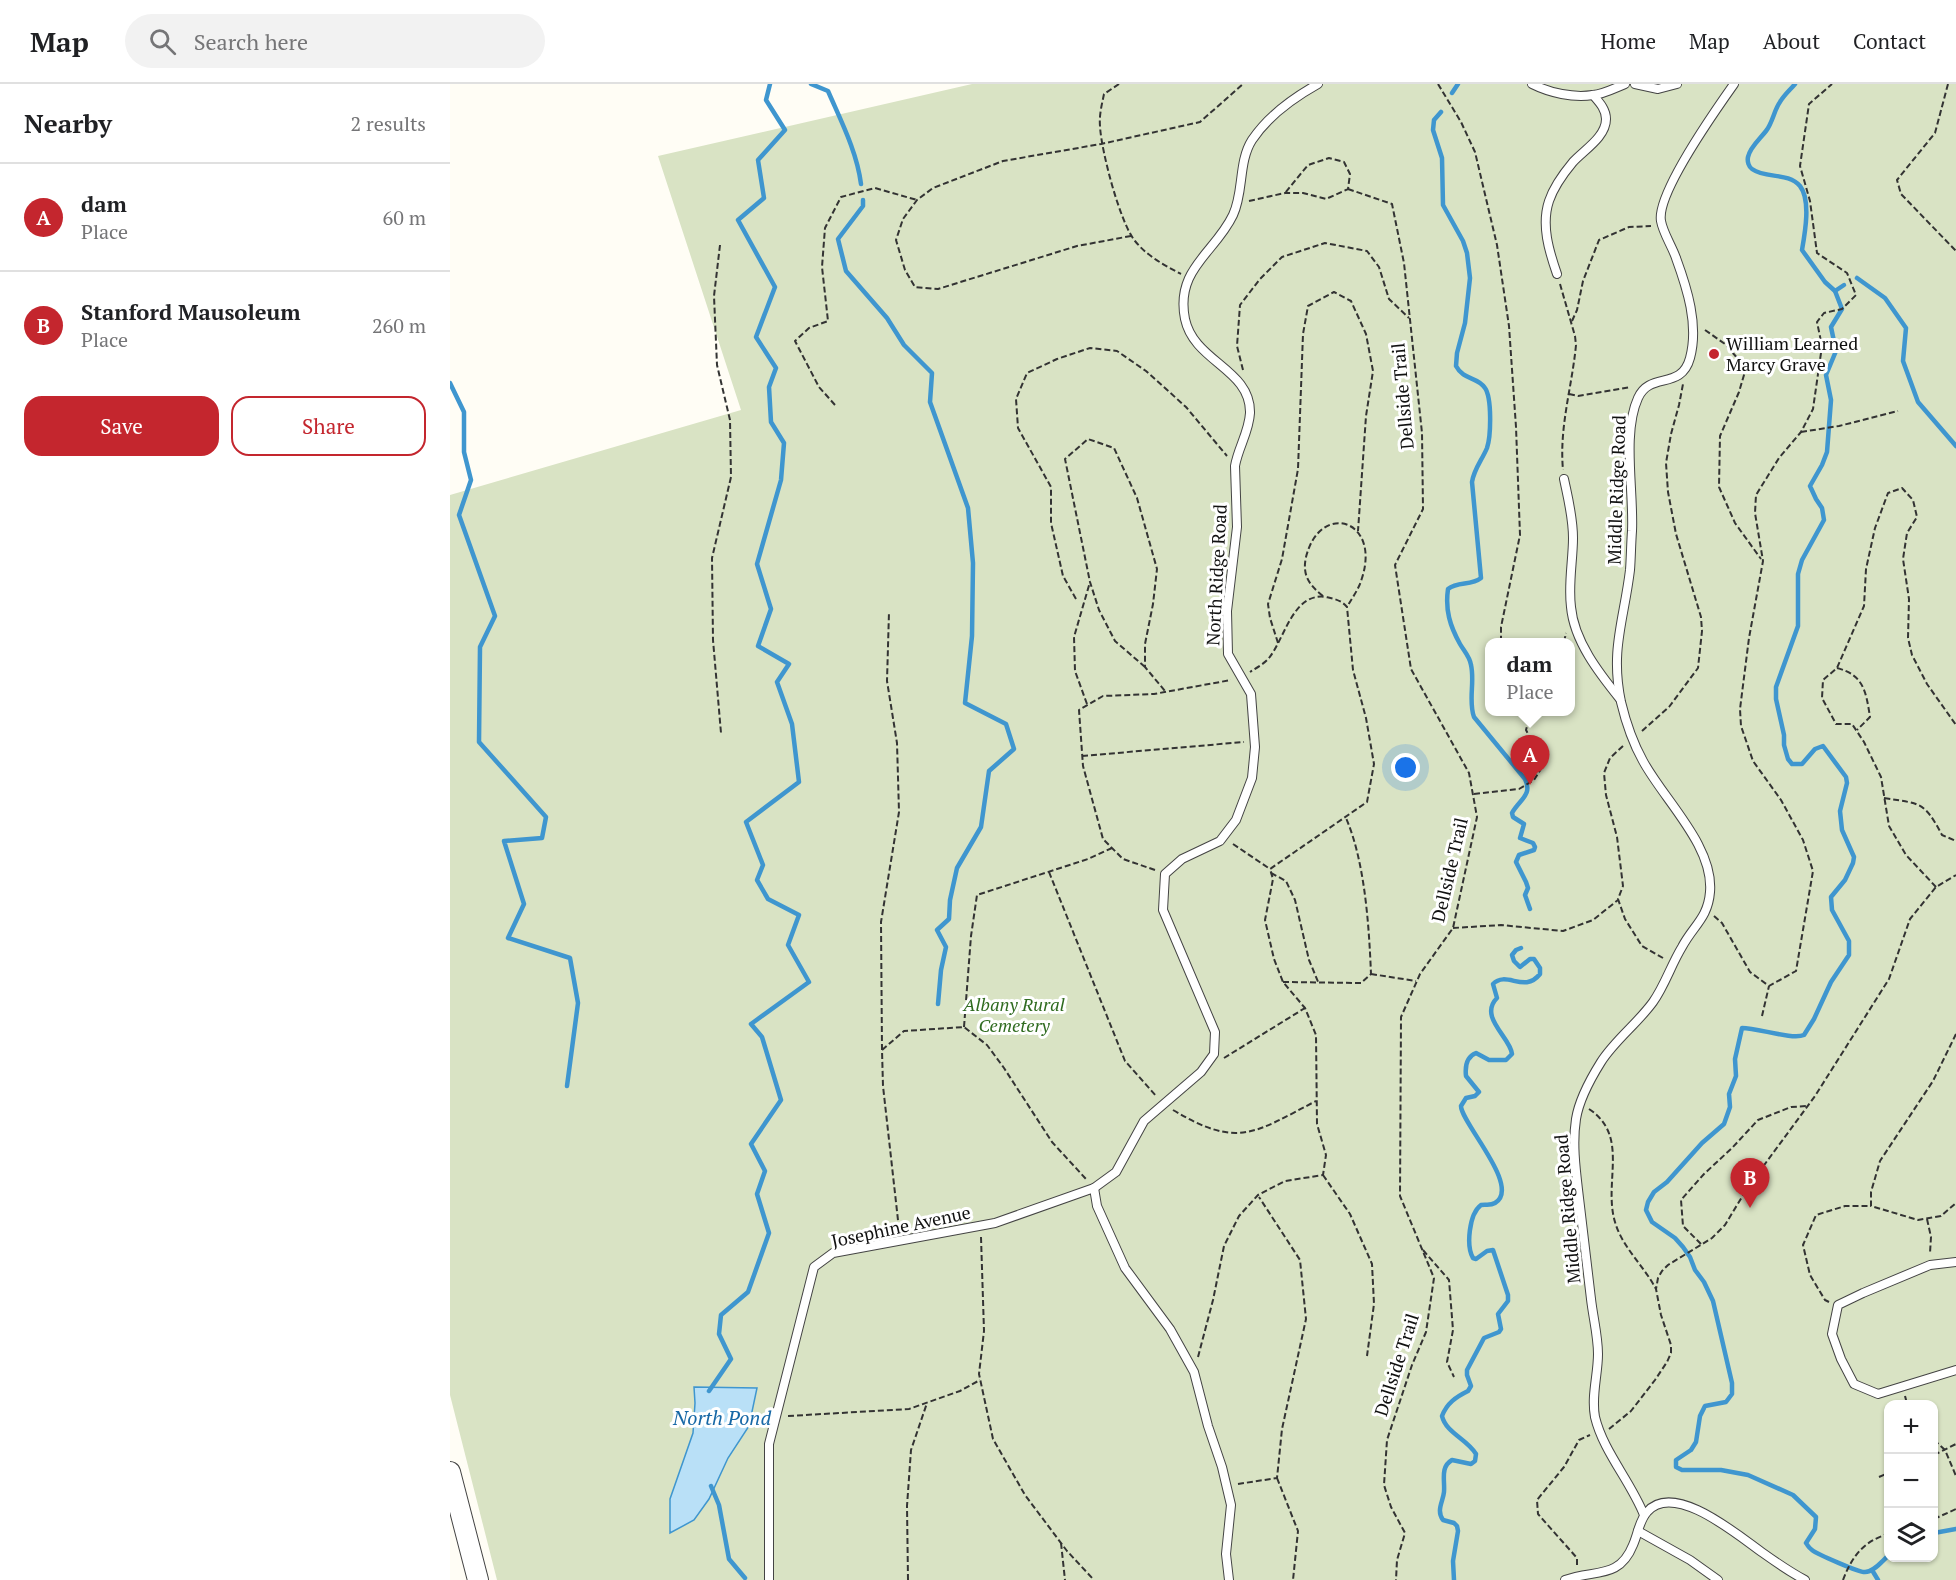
<!DOCTYPE html>
<meta charset="utf-8">
<style>
:root{--surface:#fff;--page:#f2f2f2;--text:#202124;--muted:#757577;--line:#e0e0e0;--accent:#c4262e}
body{margin:0;font-family:"PT Serif",serif;background:var(--page);color:var(--text)}
.controls{position:absolute;right:18px;bottom:18px;display:grid;overflow:hidden;border-radius:12px;box-shadow:0 2px 4px #0004}
.controls button{width:54px;height:54px;display:grid;place-items:center;padding:0;border:0;border-bottom:2px solid var(--line);background:var(--surface);color:var(--text);font:30px sans-serif}
.you{position:absolute;left:956px;top:684px;width:21px;height:21px;margin:-15px;border:4px solid #fff;border-radius:50%;background:#1a73e8;box-shadow:0 0 0 9px #1a73e833}
.badge{display:grid;place-items:center;width:39px;height:39px;border-radius:50%;background:var(--accent);color:#fff;font-size:20px;font-weight:700}
.pin{position:absolute;translate:-50% -50px;filter:drop-shadow(0 2px 3px #0008)}
.pin::after{content:'';position:absolute;top:32px;width:21px;height:18px;background:inherit;clip-path:polygon(0 0,100% 0,50% 100%)}
.popup{position:absolute;left:1035px;top:554px;width:90px;height:78px;box-sizing:border-box;display:grid;place-content:center;border-radius:12px;background:var(--surface);filter:drop-shadow(0 2px 4px #0005);font-size:20px;white-space:nowrap;color:var(--muted)}
.popup b{font-size:22px;color:var(--text)}
.popup::after{content:'';position:absolute;left:50%;top:100%;margin-left:-12px;border:12px solid transparent;border-top-color:var(--surface)}
.list{margin:0;padding:0;list-style:none}
h2{display:flex;justify-content:space-between;align-items:center;height:78px;margin:0;padding:0 24px;font-size:26px}
h2 small{font-size:20px;font-weight:400;color:var(--muted)}
.list li{display:grid;grid-template-columns:39px 1fr auto;gap:18px;align-items:center;box-sizing:border-box;height:108px;padding:0 24px;border-top:2px solid var(--line)}
.list b{display:block;font-size:22px;white-space:nowrap}
.list p{margin:0;font-size:20px;white-space:nowrap;color:var(--muted)}
.list em{font-size:20px;font-style:normal;color:var(--muted)}
.actions{display:flex;gap:12px;padding:18px 24px}
.actions a{flex:1;padding:14px 0;border:2px solid var(--accent);border-radius:18px;text-align:center;font-size:21px;color:var(--accent)}
.actions .main{background:var(--accent);color:#fff}
.icon{flex:none;width:33px;height:33px;fill:none;stroke:currentColor;stroke-width:2;stroke-linecap:round;stroke-linejoin:round}
.map{position:relative;flex:none;width:1506px;height:1496px;overflow:hidden}
header{display:flex;align-items:center;gap:36px;box-sizing:border-box;height:84px;padding:0 30px;background:var(--surface);border-bottom:2px solid var(--line)}
header strong{font-size:28px}
nav{display:flex;gap:33px;margin-inline-start:auto;font-size:21px}
.search{width:420px;height:54px;background:var(--page);display:flex;align-items:center;gap:15px;box-sizing:border-box;padding:0 21px;border-radius:33px;color:var(--muted);font-size:22px}
main{display:flex}
aside{flex:1;background:var(--surface)}
.map>svg:first-child{display:block}
</style>
<header>
<strong>Map</strong>
<div class="search"><svg class="icon" aria-label="search" viewBox="0 0 24 24"><circle cx="10" cy="10" r="6"/><path d="M15 15l6 6"/></svg>Search here</div>
<nav><a>Home</a><a>Map</a><a>About</a><a>Contact</a></nav>
</header>
<main>
<aside>
<h2>Nearby<small>2 results</small></h2>
<ul class="list">
<li><span class="badge">A</span><div><b>dam</b><p>Place</p></div><em>60 m</em></li>
<li><span class="badge">B</span><div><b>Stanford Mausoleum</b><p>Place</p></div><em>260 m</em></li>
</ul>
<div class="actions"><a class="main">Save</a><a>Share</a></div>
</aside>
<div class="map">
<svg width="1506" height="1496" viewBox="0 0 1506 1496">
<rect width="100%" height="100%" fill="#fffdf5"/>
<!-- cemetery -->
<path fill="#d9e3c4" fill-rule="evenodd" d="M522,0H1506V1496H47L0,1311V411L291,326L208,72ZM1040,558H1120V628H1040ZM1438,1320H1484V1474H1438Z"/>
<!-- water -->
<path fill="#b9e0f7" stroke="#3f96cf" stroke-width="1.5" d="M244,1303L307,1304L299,1342L278,1374L259,1415L244,1436L220,1449V1415L243,1349L245,1319Z"/>
<g fill="none" stroke-linecap="round" stroke-linejoin="round">
<!-- stream -->
<g stroke="#3f96cf" stroke-width="4.5">
<path d="M361,0L378,7C391,37 407,68 411,100"/>
<path d="M1345,0C1340,6 1334,11 1330,18C1324,26 1323,38 1316,47C1310,55 1300,63 1298,73C1297,78 1299,83 1302,85C1316,95 1338,88 1350,102C1361,116 1355,149 1352,166L1375,198L1385,207L1392,225L1381,243L1386,267L1376,291L1381,316L1377,368L1372,381L1360,402L1366,415L1372,424L1374,436L1352,476L1348,490V542L1326,603V615L1334,651V661L1338,675L1342,680H1352L1365,665L1373,662L1396,693L1397,699L1390,727L1392,746L1404,773L1403,779L1395,796L1381,813L1382,826L1399,857V871L1381,898L1364,935L1354,951C1342,956 1308,944 1292,944L1285,975L1286,992L1279,1010L1280,1023L1274,1040L1252,1059L1217,1098L1204,1108L1198,1118L1196,1126L1202,1138L1225,1154L1233,1163L1240,1173L1245,1186L1254,1198L1263,1217L1282,1299V1310L1276,1318L1255,1322L1250,1332L1246,1358L1241,1366L1226,1376V1383L1232,1386H1271L1298,1391L1343,1411L1366,1433L1365,1445L1356,1459C1359,1463 1358,1463 1362,1466C1367,1470 1410,1489 1415,1488C1424,1488 1432,1477 1438,1472"/>
<path d="M1002,9L1008,0"/>
<path d="M991,28L984,36L983,46L992,74L993,121L1013,157L1017,169L1020,194L1015,239L1007,269L1006,282C1014,297 1027,292 1035,304C1042,314 1041,352 1037,364C1032,376 1024,385 1022,398L1031,494C1021,502 1008,497 998,505C995,526 1000,542 1010,560C1014,567 1020,573 1021,581C1025,598 1018,617 1024,633L1075,695C1083,711 1069,716 1062,729L1063,733L1074,740L1070,754L1083,759L1085,763L1084,766L1069,771L1066,778L1076,798L1078,804L1075,811L1080,825"/>
<path d="M413,116V122L388,155L396,187L437,234L454,261L482,289L480,318L518,424L523,479L522,552L515,619L556,640L564,665L539,687L531,743L507,784L500,816L499,835L487,846L496,863L491,886L488,920"/>
<path d="M1407,194L1435,214L1456,244L1453,277L1468,318L1506,362"/>
<path d="M1385,207L1394,201"/>
<path d="M0,299L14,328V368L21,396L9,431L45,532L30,563L29,658L96,733L92,754L54,757L74,820L58,854L120,874L128,919L117,1002"/>
<path d="M259,1307L281,1275L269,1250L271,1231L298,1208L319,1149L307,1110L315,1087L301,1060L331,1016L312,953L301,940L359,898L338,861L349,831L318,815L307,796L313,781L296,738L349,698L342,640L327,598L339,580L308,562L321,525L307,480L331,396L334,359L321,338L319,303L326,284L306,253L325,203L288,136L314,114L308,76L335,46L316,16L320,0"/>
<path d="M261,1402L269,1421L279,1475L295,1494"/>
<path d="M1484,1449L1506,1445"/>
<path d="M1422,1486L1428,1496"/>
<path d="M1004,1496L1003,1477L1008,1447L1007,1442L1004,1439L993,1436C986,1426 993,1418 994,1408C995,1396 990,1383 1002,1376L1021,1380L1025,1377L1026,1370C1017,1355 996,1349 992,1332C997,1319 1006,1313 1018,1307L1021,1302L1017,1291V1286L1034,1254L1049,1248L1051,1245L1048,1230L1058,1217V1211L1043,1166L1037,1167L1026,1175L1023,1174C1016,1162 1019,1130 1031,1121C1036,1120 1040,1122 1045,1119C1072,1103 1011,1039 1011,1022L1016,1014L1025,1012L1029,1008L1016,992C1015,983 1016,973 1026,969L1039,976H1056L1062,970C1061,954 1028,933 1047,914L1043,900C1057,886 1074,910 1090,890V884L1084,875H1080L1070,883L1064,877L1062,871L1066,866L1071,864"/>
</g>
<defs>
<g id="service">
<path d="M1082,0C1100,9 1123,14 1143,11C1154,10 1165,4 1175,0"/>
<path d="M1185,0L1208,5L1227,0"/>
<path d="M1107,190C1099,167 1091,141 1099,117C1104,102 1113,90 1123,78C1134,66 1156,53 1156,35C1156,25 1149,18 1143,11"/>
<path d="M1114,395C1118,414 1123,433 1123,454C1123,476 1118,500 1121,523C1124,557 1149,589 1170,615"/>
<path d="M644,1104L647,1122L675,1184L720,1245L744,1288L758,1342L772,1383L781,1421L776,1470L779,1496"/>
<path d="M1506,1178L1480,1181L1413,1209L1388,1221L1382,1250L1391,1275L1404,1300L1428,1310L1506,1286"/>
<path d="M1194,1431C1181,1398 1153,1367 1145,1333C1141,1312 1148,1291 1148,1270C1148,1252 1143,1233 1141,1215C1137,1182 1133,1148 1129,1114C1126,1088 1122,1061 1126,1035C1129,1016 1141,994 1151,978C1165,956 1187,940 1203,918C1215,901 1221,881 1232,863C1243,842 1258,834 1260,808C1264,762 1214,716 1193,677C1183,659 1176,639 1171,618C1160,566 1174,536 1180,486C1181,473 1181,460 1182,447C1184,408 1172,349 1188,314C1200,287 1231,307 1240,274C1249,241 1237,204 1226,174C1222,162 1213,149 1211,137C1206,110 1267,24 1284,0"/>
<path d="M1188,1447L1240,1476L1268,1496"/>
<path d="M319,1496V1360L364,1183L383,1169L545,1139L644,1104L666,1088L694,1037L751,988L764,970L765,948L713,826L715,790L732,775L770,757L786,736L802,694L805,663L801,610L778,570L777,527L787,443L785,382C788,364 799,348 800,329C801,285 744,278 735,235C725,185 765,169 783,131C794,108 788,78 802,56C818,32 843,14 868,0"/>
<path d="M1115,1496C1144,1485 1169,1496 1183,1461C1188,1450 1189,1437 1197,1428C1224,1396 1290,1453 1313,1469C1327,1479 1340,1488 1355,1496"/>
</g>
<path id="tertiary" d="M0,1388L28,1496"/>
</defs>
<!-- service casing -->
<use href="#service" stroke="#444" stroke-width="10"/>
<!-- tertiary casing -->
<use href="#tertiary" stroke="#444" stroke-width="22"/>
<!-- path -->
<g stroke="#333" stroke-width="2" stroke-dasharray="6 3" stroke-linecap="butt">
<path d="M669,0L654,10C652,20 649,31 650,42C651,66 670,139 685,157C697,172 714,181 731,190"/>
<path d="M988,0L1011,38L1025,68L1047,161L1059,242L1066,343L1070,451L1051,543V558"/>
<path d="M1498,0L1485,49L1447,96L1451,110L1506,167"/>
<path d="M898,105L942,120L954,179L972,349L973,425L945,481L961,585L1019,689L1027,733L1003,844L970,890L951,933L950,1112L984,1194L976,1248L962,1281L937,1356L934,1401L941,1423L955,1449L947,1476L946,1496"/>
<path d="M799,117L835,109H853L876,115L898,105L900,90L894,78L879,74L858,81L835,109"/>
<path d="M681,152L627,162L488,205L465,203L455,186L446,156L453,135L467,116L483,104L553,77L651,60L750,38L793,0"/>
<path d="M270,161L264,212L267,281L280,336L281,393L262,474L263,556L271,649"/>
<path d="M1110,200L1125,252L1126,261C1122,303 1109,343 1113,386"/>
<path d="M1122,237L1127,226L1133,197L1149,156L1179,143L1201,142"/>
<path d="M1255,246L1275,260L1296,284L1289,308L1270,352L1269,403L1285,439L1311,475"/>
<path d="M793,286L787,262L790,221L810,195L832,173L875,159L917,167L929,183L939,215L959,234"/>
<path d="M1119,310L1128,312L1181,303"/>
<path d="M385,321L369,303L345,257L359,244L378,237L372,183L375,144L391,113L425,104L467,116"/>
<path d="M1351,348L1389,342L1448,327"/>
<path d="M873,512C859,501 852,491 856,473C870,417 931,435 912,494C909,505 902,514 897,523"/>
<path d="M626,515L613,492L601,439V403L568,344L566,315L577,289L607,275L640,264L667,267L696,287L736,323L777,372"/>
<path d="M1114,558L1116,549"/>
<path d="M828,559L820,534L818,520L832,475L848,385L853,250L858,222L884,208L901,217L916,250L923,287L916,332L908,447"/>
<path d="M695,583L665,557L649,526L640,498L615,375L638,355L664,364L687,414L707,485L703,520L695,560V583L715,607"/>
<path d="M1387,584C1414,591 1416,608 1420,633L1407,646"/>
<path d="M637,620L625,587L624,553L640,498"/>
<path d="M1192,647L1219,623L1248,584L1252,547L1251,533L1226,450L1218,408L1216,379L1221,350L1229,321L1233,300"/>
<path d="M1173,662L1160,674L1154,689L1156,711L1167,753L1173,802L1168,815L1175,835L1192,862L1213,874"/>
<path d="M632,672L794,658"/>
<path d="M1024,710L1069,705L1084,696L1094,680L1076,646L1081,628"/>
<path d="M1434,714C1471,720 1474,717 1492,751L1506,757"/>
<path d="M783,760L820,785L917,718L924,680L916,634L903,586L897,523C891,516 885,515 876,513C843,508 835,554 819,574C814,580 806,584 800,588"/>
<path d="M705,786L673,775L653,755L633,682L629,626L653,612L704,610L781,596"/>
<path d="M599,788L675,977L707,1013"/>
<path d="M821,789L836,797L845,816L859,876L869,900"/>
<path d="M1486,803L1456,771L1439,742L1431,693L1414,658L1402,640H1386L1372,614L1373,596L1387,584L1414,522L1416,485L1425,444L1438,409L1452,404L1463,416L1467,433L1457,449L1453,475L1459,515L1458,554L1462,571L1477,600L1506,641"/>
<path d="M1264,832L1272,839L1300,888L1319,902L1346,887L1363,787L1353,756L1331,716L1303,677L1291,642L1290,625L1299,554L1313,477L1305,429L1306,411L1329,374L1351,348L1363,325L1372,262L1367,238L1374,229L1392,225L1406,211L1397,189L1367,169L1360,117L1350,82L1359,20L1382,0"/>
<path d="M1003,844L1051,841L1113,847L1143,836L1168,816"/>
<path d="M921,890L966,897"/>
<path d="M833,898L911,899L921,890C919,842 915,778 896,734"/>
<path d="M1312,932L1319,902"/>
<path d="M514,943L521,852L527,811L638,775L662,764"/>
<path d="M1506,950L1483,997L1430,1077L1421,1108V1122L1468,1136L1491,1132L1506,1119"/>
<path d="M432,966L431,838L449,728L447,659L437,597L439,528"/>
<path d="M774,974L855,924"/>
<path d="M1139,1025C1180,1052 1153,1098 1165,1138C1172,1163 1194,1182 1206,1205"/>
<path d="M723,1026C788,1065 804,1049 866,1017"/>
<path d="M873,1091L900,1130L922,1180L924,1220L917,1272"/>
<path d="M1477,1135L1481,1153L1480,1169"/>
<path d="M449,1145L433,1002L432,966L454,947L514,943L537,961L554,984L602,1058L636,1095"/>
<path d="M531,1153L534,1247L529,1290L543,1355L575,1411L617,1467L644,1496"/>
<path d="M1251,1160L1233,1142L1231,1116L1254,1090L1282,1064L1308,1036L1341,1023L1357,1022"/>
<path d="M973,1166L999,1196L1003,1246L997,1278L1004,1293"/>
<path d="M1379,1218L1375,1216L1360,1191L1353,1161L1366,1131L1395,1122H1421"/>
<path d="M748,1273L763,1216L774,1162L789,1132L808,1111L835,1097L873,1091L876,1071L867,1040L866,951L855,924L833,898L824,875L815,836L823,795L820,785"/>
<path d="M1455,1312L1457,1320"/>
<path d="M338,1332L459,1325L510,1307L530,1296"/>
<path d="M1159,1345L1181,1327L1205,1296L1217,1278L1221,1269V1261L1211,1231L1206,1205L1208,1194L1212,1187L1218,1181L1262,1154L1275,1141L1298,1103L1365,1012L1439,895L1460,835L1486,803L1506,791"/>
<path d="M1484,1356L1495,1366L1506,1392"/>
<path d="M1484,1371L1506,1360"/>
<path d="M1429,1393L1438,1389"/>
<path d="M827,1394L848,1447L843,1496"/>
<path d="M788,1400L827,1394L832,1345L856,1235L850,1176L809,1113"/>
<path d="M1484,1435L1506,1425"/>
<path d="M611,1459L615,1496"/>
<path d="M1127,1481V1474L1088,1430L1087,1416L1114,1383L1129,1356L1140,1351"/>
<path d="M458,1496L457,1422L461,1366L477,1319"/>
<path d="M1393,1496C1402,1472 1414,1457 1438,1450"/>
</g>
<!-- service -->
<use href="#service" stroke="#fff" stroke-width="8"/>
<!-- tertiary -->
<use href="#tertiary" stroke="#fff" stroke-width="20"/>
</g>
<!-- markers -->
<circle fill="#c4262e" stroke="#fff" stroke-width="2" cx="1264" cy="270" r="6"/>
<g text-anchor="middle" stroke-width="6" stroke-linejoin="round" paint-order="stroke">
<!-- poi labels -->
<g font-size="18" fill="#111" stroke="#fff" text-anchor="start">
<text x="1276" y="266">William Learned<tspan x="1276" dy="21">Marcy Grave</tspan></text>
</g>
<!-- street labels -->
<g font-size="18" fill="#111" stroke="#fff">
<text transform="translate(953 312) rotate(-95)" y="6">Dellside Trail</text>
<text transform="translate(1167 406) rotate(-88)" y="6">Middle Ridge Road</text>
<text transform="translate(767 491) rotate(-87)" y="6">North Ridge Road</text>
<text transform="translate(1000 786) rotate(-77)" y="6">Dellside Trail</text>
<text transform="translate(1118 1125) rotate(-95)" y="6">Middle Ridge Road</text>
<text transform="translate(451 1143) rotate(-12)" y="6">Josephine Avenue</text>
<text transform="translate(947 1281) rotate(-72)" y="6">Dellside Trail</text>
</g>
<!-- park labels -->
<g font-size="18" font-style="italic" fill="#2f6b1f" stroke="#fff">
<text x="564" y="927">Albany Rural<tspan x="564" dy="21">Cemetery</tspan></text>
</g>
<!-- water labels -->
<g font-size="20" font-style="italic" fill="#1768a6" stroke="#fff">
<text x="272" y="1341">North Pond</text>
</g>
</g>
</svg>
<div class="controls">
<button>+</button>
<button>−</button>
<button><svg class="icon" aria-label="layers" viewBox="0 0 24 24"><path d="M12 4l9 5-9 5-9-5zM3 14l9 5 9-5"/></svg></button>
</div>
<div class="you"></div>
<div class="pin badge" style="left:1080px;top:701px">A</div>
<div class="popup"><b>dam</b>Place</div>
<div class="pin badge" style="left:1300px;top:1124px">B</div>
</div>
</main>
